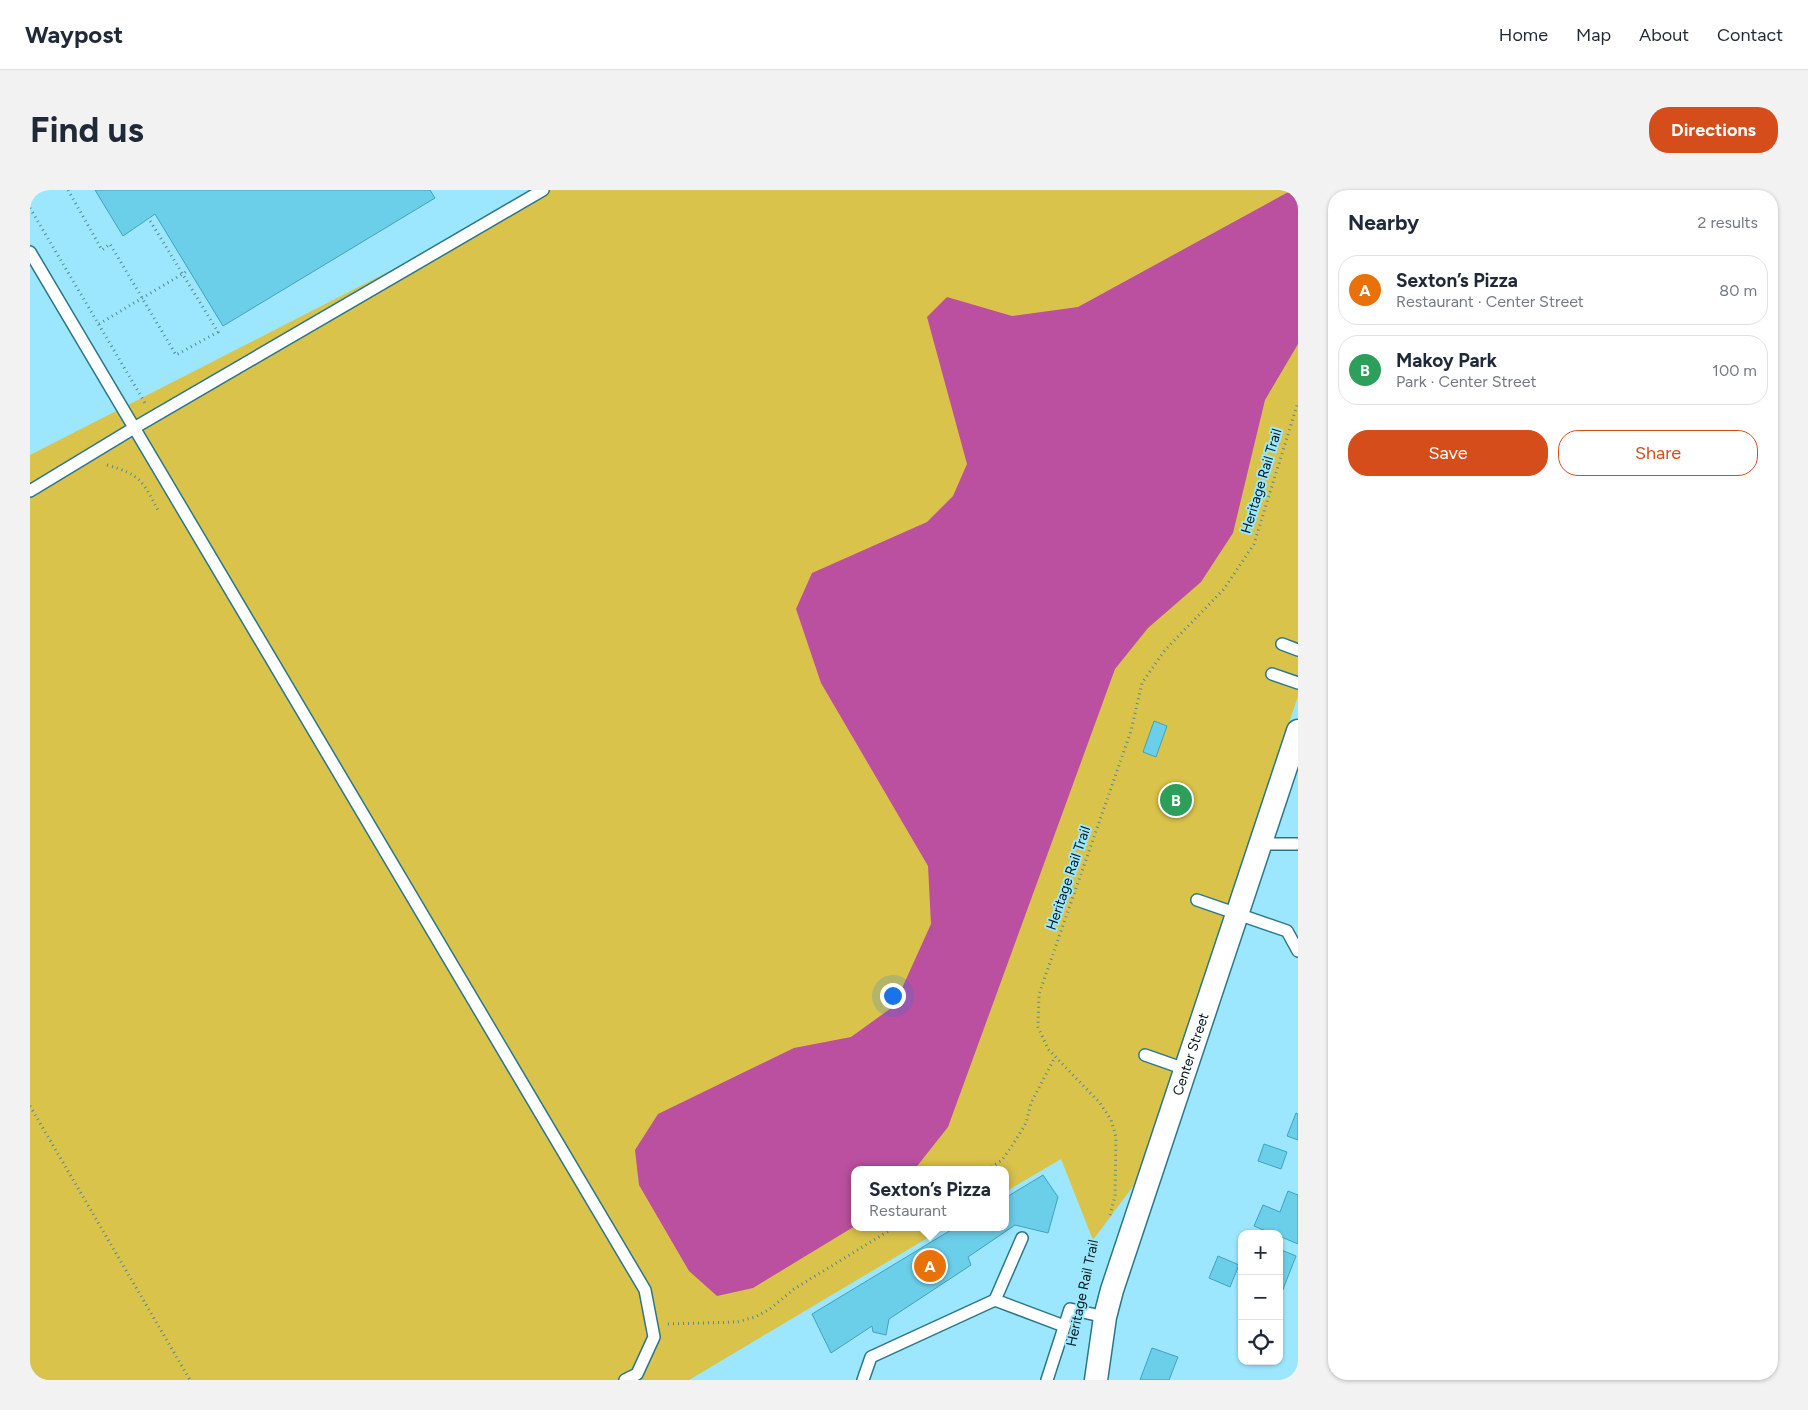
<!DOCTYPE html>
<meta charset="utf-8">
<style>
:root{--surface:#fff;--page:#f2f2f3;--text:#1f2937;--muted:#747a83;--line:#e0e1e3;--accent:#d44d1b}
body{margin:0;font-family:Figtree,sans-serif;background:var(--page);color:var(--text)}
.controls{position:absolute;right:15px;bottom:15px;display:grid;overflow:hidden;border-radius:10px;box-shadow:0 1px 4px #0004}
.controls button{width:45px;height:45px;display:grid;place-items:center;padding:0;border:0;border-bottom:1px solid var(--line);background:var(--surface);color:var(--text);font:25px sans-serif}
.you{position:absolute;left:862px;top:805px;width:18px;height:18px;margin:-12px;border:4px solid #fff;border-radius:50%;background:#1a73e8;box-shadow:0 0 0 8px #1a73e833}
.badge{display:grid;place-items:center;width:32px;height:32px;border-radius:50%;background:var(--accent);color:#fff;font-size:16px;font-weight:700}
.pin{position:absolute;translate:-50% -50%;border:2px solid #fff;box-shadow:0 1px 5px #0006}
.popup{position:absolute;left:821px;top:976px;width:158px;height:65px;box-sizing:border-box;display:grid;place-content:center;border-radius:10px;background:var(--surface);filter:drop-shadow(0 1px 4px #0005);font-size:16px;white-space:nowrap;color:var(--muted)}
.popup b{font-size:19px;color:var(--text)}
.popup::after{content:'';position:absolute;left:50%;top:100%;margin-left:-10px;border:10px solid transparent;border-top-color:var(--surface)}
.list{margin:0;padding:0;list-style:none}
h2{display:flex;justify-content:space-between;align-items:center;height:65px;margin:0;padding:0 20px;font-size:21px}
h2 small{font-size:16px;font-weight:400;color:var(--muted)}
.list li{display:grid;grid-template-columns:32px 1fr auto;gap:15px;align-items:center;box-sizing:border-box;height:70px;margin:0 10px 10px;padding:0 10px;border:1px solid var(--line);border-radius:20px}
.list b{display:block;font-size:19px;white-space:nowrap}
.list p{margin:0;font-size:16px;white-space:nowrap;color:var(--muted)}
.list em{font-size:16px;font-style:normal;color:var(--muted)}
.actions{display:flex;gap:10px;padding:15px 20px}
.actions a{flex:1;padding:11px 0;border:1px solid var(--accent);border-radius:20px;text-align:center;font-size:18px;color:var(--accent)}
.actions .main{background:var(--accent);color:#fff}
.icon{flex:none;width:28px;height:28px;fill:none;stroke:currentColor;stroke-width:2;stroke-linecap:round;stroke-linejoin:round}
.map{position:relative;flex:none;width:1268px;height:1190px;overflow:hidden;border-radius:20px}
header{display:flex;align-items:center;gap:30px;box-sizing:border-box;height:70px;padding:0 25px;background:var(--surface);border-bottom:1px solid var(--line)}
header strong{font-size:24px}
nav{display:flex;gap:28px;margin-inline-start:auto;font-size:18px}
.intro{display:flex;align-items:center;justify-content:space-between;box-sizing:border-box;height:120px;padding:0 30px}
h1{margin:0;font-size:35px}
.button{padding:12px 22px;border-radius:20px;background:var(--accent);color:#fff;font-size:18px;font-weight:700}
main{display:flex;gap:30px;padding:0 30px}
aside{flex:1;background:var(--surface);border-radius:20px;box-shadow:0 1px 4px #0004}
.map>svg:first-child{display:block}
</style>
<header>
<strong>Waypost</strong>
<nav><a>Home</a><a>Map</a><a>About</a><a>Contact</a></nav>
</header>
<div class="intro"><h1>Find us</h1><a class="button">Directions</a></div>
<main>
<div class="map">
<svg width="1268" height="1190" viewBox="0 0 1268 1190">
<rect width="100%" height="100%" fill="#9ce7fd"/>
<!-- green -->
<path fill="#dac34b" d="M518,0H1268V506L1107,991L1063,1050L1031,969L975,1002V980H825V1037H916L659,1190H0V265Z"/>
<!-- water -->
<path fill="#ba509f" d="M1262,0H1268V154L1235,210L1203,343L1171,392L1118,438L1085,479L918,937L884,980H825V1036L723,1098L687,1106L659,1081L609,995L605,960L628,924L764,858L821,847L864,816L901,734L898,676L791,493L766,419L782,383L897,332L923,306L937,274L897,127L917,107L982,126L1048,117Z"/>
<!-- building -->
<g fill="#6ccfea" stroke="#3da3be">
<path d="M65,0H400L405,8L193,136L125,24L93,46Z"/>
<path d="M1124,531L1137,536L1126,567L1113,562Z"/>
<path d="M1266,923L1268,924V950L1257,946Z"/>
<path d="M1234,954L1257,962L1251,979L1228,971Z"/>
<path d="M1013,985L1028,1007L1018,1043L985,1035L938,1067L941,1075L859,1129L856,1145L843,1142L842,1136L801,1163L782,1124L926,1037H975V1008Z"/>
<path d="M1258,1001L1268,1005V1054L1249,1046V1044H1243L1224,1036L1233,1015L1250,1022Z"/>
<path d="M1249,1059L1266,1066L1250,1107H1249Z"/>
<path d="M1188,1066L1209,1075L1200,1097L1179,1088Z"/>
<path d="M1122,1158L1148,1167L1139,1190H1110Z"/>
</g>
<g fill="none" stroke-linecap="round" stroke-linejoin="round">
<defs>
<g id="service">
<path d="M0,62L615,1100L624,1147L607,1184L595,1190"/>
<path d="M0,301L104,238L513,0"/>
<path d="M1252,454L1268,460"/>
<path d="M1242,484L1268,493"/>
<path d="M1232,654H1268"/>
<path d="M1167,710L1257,741L1268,761"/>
<path d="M1115,865L1155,879"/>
<path d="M965,1110L992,1048"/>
<path d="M833,1190L841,1167L965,1110L1034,1136"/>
<path d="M1017,1190L1040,1119L1075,1127"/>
</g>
<g id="minor">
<path id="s1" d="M1066,1190L1075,1127L1082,1100L1268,541"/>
</g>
</defs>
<!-- service casing -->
<use href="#service" stroke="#2a778b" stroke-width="14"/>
<!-- minor casing -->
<use href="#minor" stroke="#2a778b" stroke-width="25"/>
<!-- path -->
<g stroke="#578998" stroke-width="3" stroke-dasharray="1 4" stroke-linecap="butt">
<path d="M38,0L72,60L80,54L146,165L188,142L119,29"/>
<path d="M0,18L115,213"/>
<path d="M69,134L159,80"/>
<path d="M77,275C112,285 113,292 129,322"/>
<path d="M0,916L160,1190"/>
<path d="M957,980L972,970L984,953L996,933L1001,913L1025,867"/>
<path d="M1080,1025L1085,1006L1086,947L1081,930L1070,913L1018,859L1008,837L1009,804L1101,541L1112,493L1135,460L1194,399L1224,354L1268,212"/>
<path d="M638,1134L707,1132L725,1127L740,1119L764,1099L865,1037"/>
</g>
<!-- service -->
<use href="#service" stroke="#fff" stroke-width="11"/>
<!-- minor -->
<use href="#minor" stroke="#fff" stroke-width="22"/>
</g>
<g text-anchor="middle" stroke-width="4" stroke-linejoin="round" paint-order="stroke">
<!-- street labels -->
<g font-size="14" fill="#02171c" stroke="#9ce7fd">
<text transform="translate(1231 291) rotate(-73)" y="5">Heritage Rail Trail</text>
<text transform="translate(1038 688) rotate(-71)" y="5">Heritage Rail Trail</text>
<text dy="5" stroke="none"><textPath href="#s1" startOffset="340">Center Street</textPath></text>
<text transform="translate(1052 1103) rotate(-78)" y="5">Heritage Rail Trail</text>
</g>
</g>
</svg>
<div class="controls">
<button>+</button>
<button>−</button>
<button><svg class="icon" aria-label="locate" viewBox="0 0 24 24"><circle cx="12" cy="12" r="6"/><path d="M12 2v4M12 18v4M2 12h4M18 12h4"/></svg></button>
</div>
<div class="you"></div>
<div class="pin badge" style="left:900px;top:1076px;background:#e8710a">A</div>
<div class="popup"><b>Sexton’s Pizza</b>Restaurant</div>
<div class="pin badge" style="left:1146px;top:610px;background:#2e9e5b">B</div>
</div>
<aside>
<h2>Nearby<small>2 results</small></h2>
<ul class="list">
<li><span class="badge" style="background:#e8710a">A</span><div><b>Sexton’s Pizza</b><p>Restaurant · Center Street</p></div><em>80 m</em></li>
<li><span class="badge" style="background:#2e9e5b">B</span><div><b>Makoy Park</b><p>Park · Center Street</p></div><em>100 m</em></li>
</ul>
<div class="actions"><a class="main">Save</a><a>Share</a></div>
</aside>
</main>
